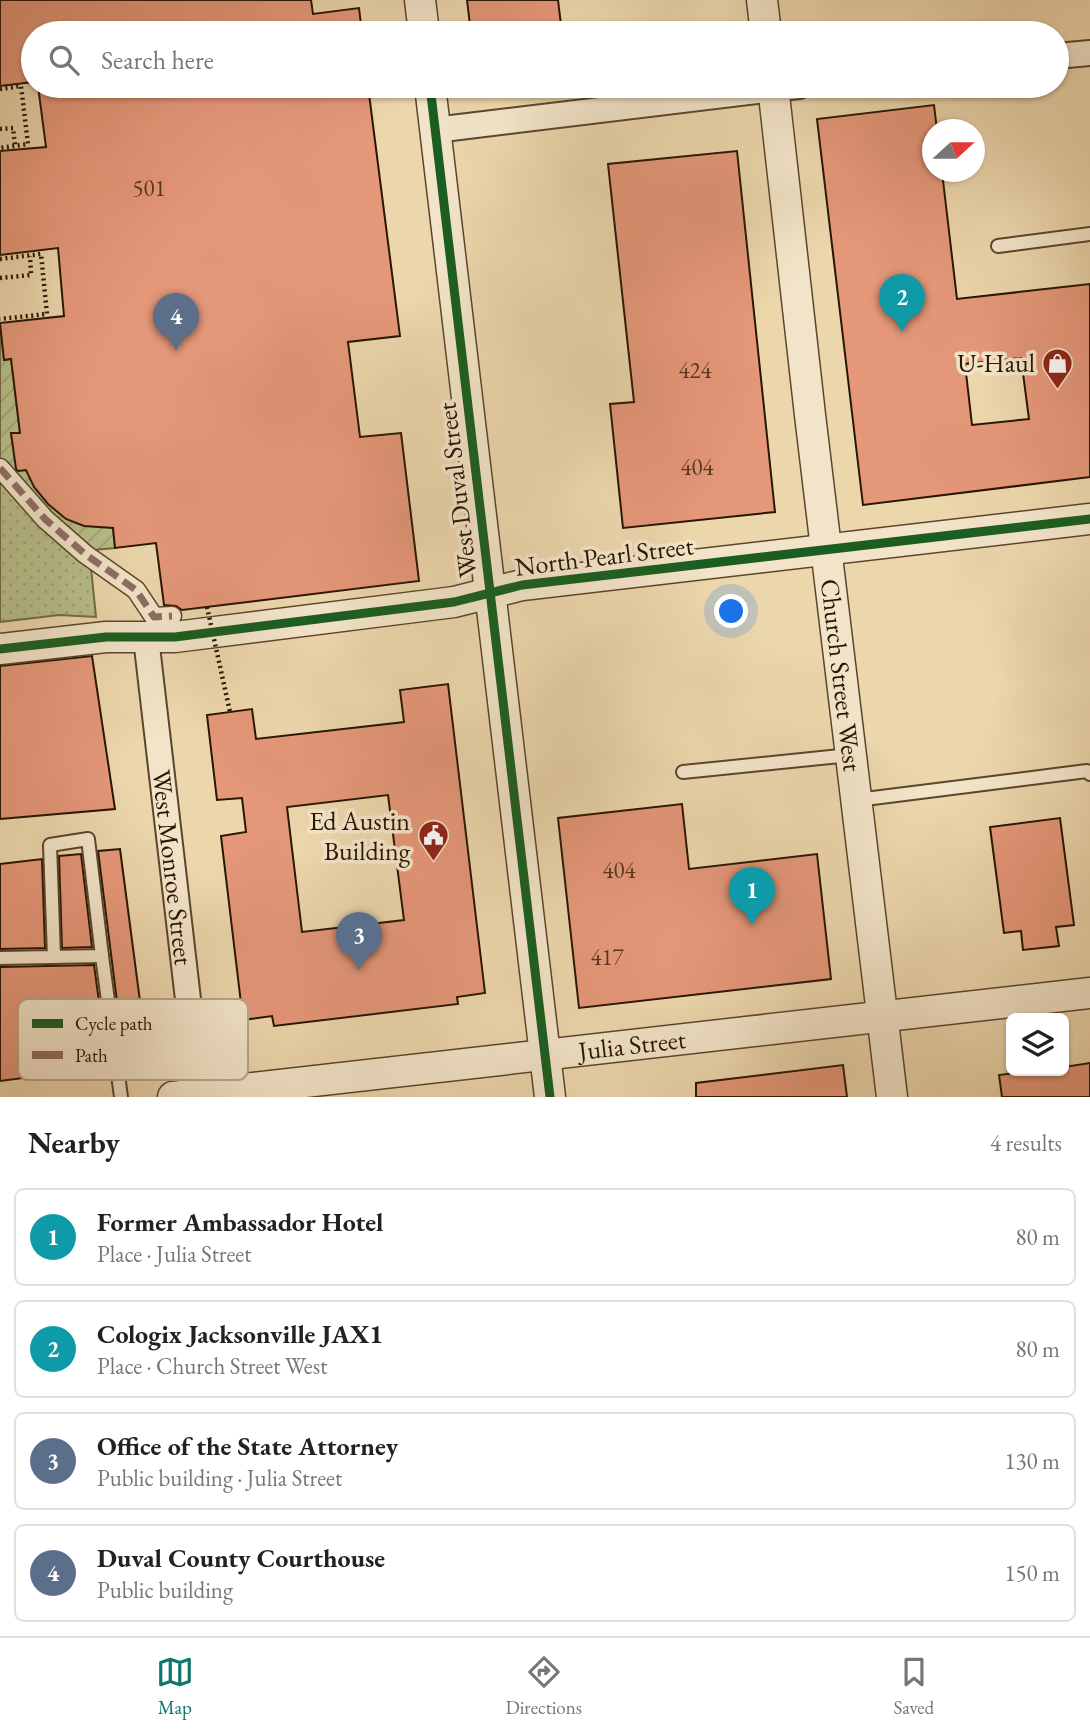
<!DOCTYPE html>
<meta charset="utf-8">
<style>
:root{--surface:#fff;--page:#f2f2f2;--text:#222;--muted:#767676;--line:#e0e0e0;--accent:#0f766e}
body{margin:0;font-family:"EB Garamond",serif;background:var(--page);color:var(--text)}
.controls{position:absolute;right:21px;bottom:21px;display:grid;overflow:hidden;border-radius:10px;box-shadow:0 2px 5px #0004}
.controls button{width:63px;height:63px;display:grid;place-items:center;padding:0;border:0;border-bottom:2px solid var(--line);background:var(--surface);color:var(--text);font:35px sans-serif}
.compass{position:absolute;left:922px;top:119px;width:63px;height:63px;border-radius:50%;background:var(--surface);box-shadow:0 2px 5px #0004;rotate:69deg}
.you{position:absolute;left:732px;top:612px;width:24px;height:24px;margin:-18px;border:5px solid #fff;border-radius:50%;background:#1a73e8;box-shadow:0 0 0 10px #1a73e833}
.badge{display:grid;place-items:center;width:46px;height:46px;border-radius:50%;background:var(--accent);color:#fff;font-size:23px;font-weight:700}
.pin{position:absolute;translate:-50% -58px;filter:drop-shadow(0 2px 4px #0008)}
.pin::after{content:'';position:absolute;top:37px;width:24px;height:21px;background:inherit;clip-path:polygon(0 0,100% 0,50% 100%)}
.list{margin:0;padding:0;list-style:none}
h2{display:flex;justify-content:space-between;align-items:center;height:91px;margin:0;padding:0 28px;font-size:30px}
h2 small{font-size:23px;font-weight:400;color:var(--muted)}
.list li{display:grid;grid-template-columns:46px 1fr auto;gap:21px;align-items:center;box-sizing:border-box;height:98px;margin:0 14px 14px;padding:0 14px;border:2px solid var(--line);border-radius:10px}
.list b{display:block;font-size:26px;white-space:nowrap}
.list p{margin:0;font-size:23px;white-space:nowrap;color:var(--muted)}
.list em{font-size:23px;font-style:normal;color:var(--muted)}
.icon{flex:none;width:38px;height:38px;fill:none;stroke:currentColor;stroke-width:2;stroke-linecap:round;stroke-linejoin:round}
.map{position:relative;flex:none;width:1090px;height:1097px;overflow:hidden}
.search{position:absolute;background:var(--surface);box-shadow:0 2px 5px #0004;left:21px;right:21px;top:21px;height:77px;display:flex;align-items:center;gap:18px;box-sizing:border-box;padding:0 24px;border-radius:38px;color:var(--muted);font-size:26px}
.sheet{height:539px;background:var(--surface)}
nav{display:flex;justify-content:space-around;align-items:center;box-sizing:border-box;height:98px;border-top:2px solid var(--line);background:var(--surface);font-size:19px;color:var(--muted)}
nav a{display:grid;justify-items:center;gap:4px}
nav .on{color:var(--accent)}
.map>svg:first-child{display:block}
</style>
<div class="map">
<svg width="1090" height="1097" viewBox="0 0 1090 1097">
<defs>
<pattern id="grass-dots" width="8" height="8" patternUnits="userSpaceOnUse" patternTransform="scale(1.75)"><rect width="8" height="8" fill="#b7be89"/><path d="M2 2h.1M6 6h.1" fill="none" stroke="#9da375" stroke-width="1.8" stroke-linecap="round"/></pattern>
<pattern id="garden-furrows" width="10" height="10" patternUnits="userSpaceOnUse" patternTransform="scale(1.75)"><rect width="10" height="10" fill="#b7be89"/><path d="M-1 1l2-2M0 10L10 0M9 11l2-2" fill="none" stroke="#9da375"/></pattern>
</defs>
<rect width="100%" height="100%" fill="#ecd6ac"/>
<filter id="stains"><feTurbulence type="fractalNoise" baseFrequency=".00286" numOctaves="4"/><feColorMatrix values="0 0 0 0 .2 0 0 0 0 .09 0 0 0 0 .02 0 0 0 .5 -.17"/></filter>
<radialGradient id="worn" r=".72"><stop offset=".6" stop-color="#630" stop-opacity="0"/><stop offset="1" stop-color="#630" stop-opacity=".3"/></radialGradient>
<!-- grass -->
<path fill="url(#grass-dots)" stroke="#706a46" stroke-width="2" d="M0,479L91,568L96,617L59,615L0,622Z"/>
<!-- garden -->
<path fill="url(#garden-furrows)" stroke="#706a46" stroke-width="2" d="M0,323L4,359H11L20,433L11,434L17,471L26,470L113,528L115,548L93,550L35,502L0,460Z"/>
<!-- building -->
<g fill="#e59779" stroke="#281602" stroke-width="2" fill-rule="evenodd">
<path d="M0,0H311L313,14L359,8L362,33H33V82L0,86Z"/>
<path d="M467,0H558L562,33H471Z"/>
<path d="M38,86H368L400,336L348,342L360,437L401,433L419,581L182,610L176,606L164,605L156,543L115,548L113,528L84,526L66,519L48,504L34,487L26,470L18,471L16,469L11,433H20L11,359L4,360L0,323L64,316L58,248L0,255V151L46,147Z"/>
<path d="M934,105L937,130H933V172H942L957,299L1090,284V477L863,505L817,119ZM1021,358L1029,419L972,425L965,364Z"/>
<path d="M737,151L775,512L623,528L610,404L634,402L608,164Z"/>
<path d="M92,656L115,809L0,819V666Z"/>
<path d="M448,684L485,993L457,997L458,1004L274,1026L272,1016L243,1020L221,836L246,832L242,798L217,800L207,715L252,709L256,739L404,722L400,690ZM388,795L404,920L302,932L287,807Z"/>
<path d="M682,804L689,869L817,854L831,979L579,1008L558,818Z"/>
<path d="M1060,818L1074,925L1056,927L1059,946L1023,950L1021,931L1004,933L990,827Z"/>
<path d="M120,849L148,1062L125,1065L98,851Z"/>
<path d="M81,854L92,947L62,948L59,856Z"/>
<path d="M42,859L45,948L0,949V864Z"/>
<path d="M94,965L108,1067L0,1081V967Z"/>
<path d="M1090,1063V1097H1002L999,1075L1030,1071H1064V1067Z"/>
<path d="M843,1065L847,1097H696V1083Z"/>
</g>
<g fill="none" stroke-linecap="round" stroke-linejoin="round">
<defs>
<g id="service">
<path d="M998,246L1090,234"/>
<path d="M683,772L850,755"/>
<path d="M857,800L1087,771L1090,774"/>
<path d="M102,956L121,1097"/>
<path d="M0,958L102,956L88,839L50,845L54,957"/>
</g>
<path id="pedestrian" d="M0,468L45,519L85,554L136,590L154,617L172,616"/>
<g id="minor">
<path d="M1057,56L1090,53"/>
<path d="M435,130L799,86"/>
<path id="s1" d="M146,638L199,1094"/>
</g>
<g id="tertiary">
<path d="M420,0L424,33"/>
<path d="M762,0L766,33"/>
<path d="M430,86L550,1097"/>
<path id="s2" d="M773,86L810,415L892,1097"/>
<path d="M0,649L106,637H175L454,602L522,585L1090,519"/>
<path id="s3" d="M173,1097L1090,993"/>
</g>
</defs>
<!-- service casing -->
<use href="#service" stroke="#59462c" stroke-width="16"/>
<!-- pedestrian casing -->
<use href="#pedestrian" stroke="#59462c" stroke-width="21"/>
<!-- minor casing -->
<use href="#minor" stroke="#59462c" stroke-width="28"/>
<!-- tertiary casing -->
<use href="#tertiary" stroke="#59462c" stroke-width="33"/>
<!-- path -->
<g stroke="#281602" stroke-width="4.5" stroke-dasharray="2 3.5" stroke-linecap="butt">
<path d="M0,89L21,86L28,144L0,148"/>
<path d="M0,129L13,128L15,145"/>
<path d="M0,259L41,254L47,314L0,319"/>
<path d="M0,278L31,275L30,256"/>
</g>
<!-- service -->
<use href="#service" stroke="#f3e4c9" stroke-width="12"/>
<!-- pedestrian -->
<use href="#pedestrian" stroke="#f3e4c9" stroke-width="18"/>
<!-- minor -->
<use href="#minor" stroke="#f3e4c9" stroke-width="24"/>
<!-- tertiary -->
<use href="#tertiary" stroke="#f3e4c9" stroke-width="30"/>
<!-- path-bridge -->
<path stroke="#281602" stroke-width="4.5" stroke-dasharray="2 3.5" stroke-linecap="butt" d="M207,607L230,712"/>
<!-- quiet -->
<path stroke="#8d6e63" stroke-width="7" stroke-dasharray="14 7" stroke-linecap="butt" d="M0,468L45,519L85,554L136,590L154,617L172,616"/>
<defs>
<g id="cycleway">
<path d="M430,86L550,1097"/>
<path d="M0,649L106,637H175L454,602L522,585L1090,519"/>
</g>
</defs>
<!-- cycleway casing -->
<use href="#cycleway" stroke="#f3e4c9" stroke-width="13"/>
<!-- cycleway -->
<use href="#cycleway" stroke="#1b5e20" stroke-width="9"/>
</g>
<!-- icons -->
<defs>
<symbol id="shop-pin" viewBox="-11 -11 22 30"><path d="M0 17L-7.5 6A9.5 9.5 0 1 1 7.5 6Z" fill="#8f2418" stroke="#f3e4c9"/><path d="M-5-2.5h2.3a2.7 3.5 0 0 1 5.4 0H5L5.5 6h-11ZM-1.5-2.5h3a1.5 2.3 0 0 0-3 0Z" fill="#fff"/></symbol>
<symbol id="civic-pin" viewBox="-11 -11 22 30"><path d="M0 17L-7.5 6A9.5 9.5 0 1 1 7.5 6Z" fill="#8f2418" stroke="#f3e4c9"/><path d="M-.6-6.5H3V-4.5H.6V-3L4-1V1h2V6H-6V1h2V-1L-.6-3ZM-1.2 2.5V6h2.4V2.5Z" fill="#fff"/></symbol>
</defs>
<g fill-rule="evenodd">
<use href="#shop-pin" x="1040" y="346" width="35" height="47"/>
<use href="#civic-pin" x="416" y="818" width="35" height="47"/>
</g>
<g text-anchor="middle" stroke-width="7" stroke-linejoin="round" paint-order="stroke">
<!-- number labels -->
<g font-size="23" fill="#573620">
<text x="149" y="196">501</text>
<text x="695" y="378">424</text>
<text x="697" y="475">404</text>
<text x="619" y="878">404</text>
<text x="607" y="965">417</text>
</g>
<!-- poi labels -->
<g font-size="26" fill="#281602" stroke="#f3e4c9" text-anchor="end">
<text x="1035" y="372">U-Haul</text>
<text x="410" y="830">Ed Austin<tspan x="410" dy="30">Building</tspan></text>
</g>
<!-- street labels -->
<g font-size="26" fill="#281602" stroke="#f3e4c9">
<text transform="translate(457 490) rotate(-97)" y="9">West Duval Street</text>
<text transform="translate(604 556) rotate(-7)" y="9">North Pearl Street</text>
<text dy="9" stroke="none"><textPath href="#s2" startOffset="593">Church Street West</textPath></text>
<text dy="9" stroke="none"><textPath href="#s1" startOffset="231">West Monroe Street</textPath></text>
<text dy="9" stroke="none"><textPath href="#s3" startOffset="462">Julia Street</textPath></text>
</g>
</g>
<!-- legend -->
<rect x="18" y="999" width="230" height="81" rx="10" fill="#f3e4c9" stroke="#b6a68d" stroke-width="2"/>
<rect x="32" y="1019" width="31" height="9" fill="#1b5e20"/>
<rect x="32" y="1051" width="31" height="8" fill="#8d6e63"/>
<g font-size="19" fill="#281602">
<text x="75" y="1030">Cycle path</text>
<text x="75" y="1062">Path</text>
</g>
<rect width="100%" height="100%" filter="url(#stains)"/>
<rect width="100%" height="100%" fill="url(#worn)"/>
</svg>
<div class="controls">
<button><svg class="icon" aria-label="layers" viewBox="0 0 24 24"><path d="M12 4l9 5-9 5-9-5zM3 14l9 5 9-5"/></svg></button>
</div>
<svg class="compass" viewBox="-18 -18 36 36"><path d="M0-13l5 13h-10z" fill="#e53935"/><path d="M0 13l5-13h-10z" fill="#767676"/></svg>
<div class="you"></div>
<div class="pin badge" style="left:752px;top:925px;background:#0f9aa8">1</div>
<div class="pin badge" style="left:902px;top:332px;background:#0f9aa8">2</div>
<div class="pin badge" style="left:359px;top:970px;background:#5c6f8a">3</div>
<div class="pin badge" style="left:176px;top:351px;background:#5c6f8a">4</div>
<div class="search"><svg class="icon" aria-label="search" viewBox="0 0 24 24"><circle cx="10" cy="10" r="6"/><path d="M15 15l6 6"/></svg>Search here</div>
</div>
<section class="sheet">
<h2>Nearby<small>4 results</small></h2>
<ul class="list">
<li><span class="badge" style="background:#0f9aa8">1</span><div><b>Former Ambassador Hotel</b><p>Place · Julia Street</p></div><em>80 m</em></li>
<li><span class="badge" style="background:#0f9aa8">2</span><div><b>Cologix Jacksonville JAX1</b><p>Place · Church Street West</p></div><em>80 m</em></li>
<li><span class="badge" style="background:#5c6f8a">3</span><div><b>Office of the State Attorney</b><p>Public building · Julia Street</p></div><em>130 m</em></li>
<li><span class="badge" style="background:#5c6f8a">4</span><div><b>Duval County Courthouse</b><p>Public building</p></div><em>150 m</em></li>
</ul>
</section>
<nav>
<a class="on"><svg class="icon" aria-label="map" viewBox="0 0 24 24"><path d="M3 6l6-2 6 2 6-2v14l-6 2-6-2-6 2zM9 4v14M15 6v14"/></svg>Map</a>
<a><svg class="icon" aria-label="directions" viewBox="0 0 24 24"><path d="M12 3l9 9-9 9-9-9zM9 14v-3h6M13 9l2 2-2 2"/></svg>Directions</a>
<a><svg class="icon" aria-label="saved" viewBox="0 0 24 24"><path d="M7 4h10v16l-5-4-5 4z"/></svg>Saved</a>
</nav>
